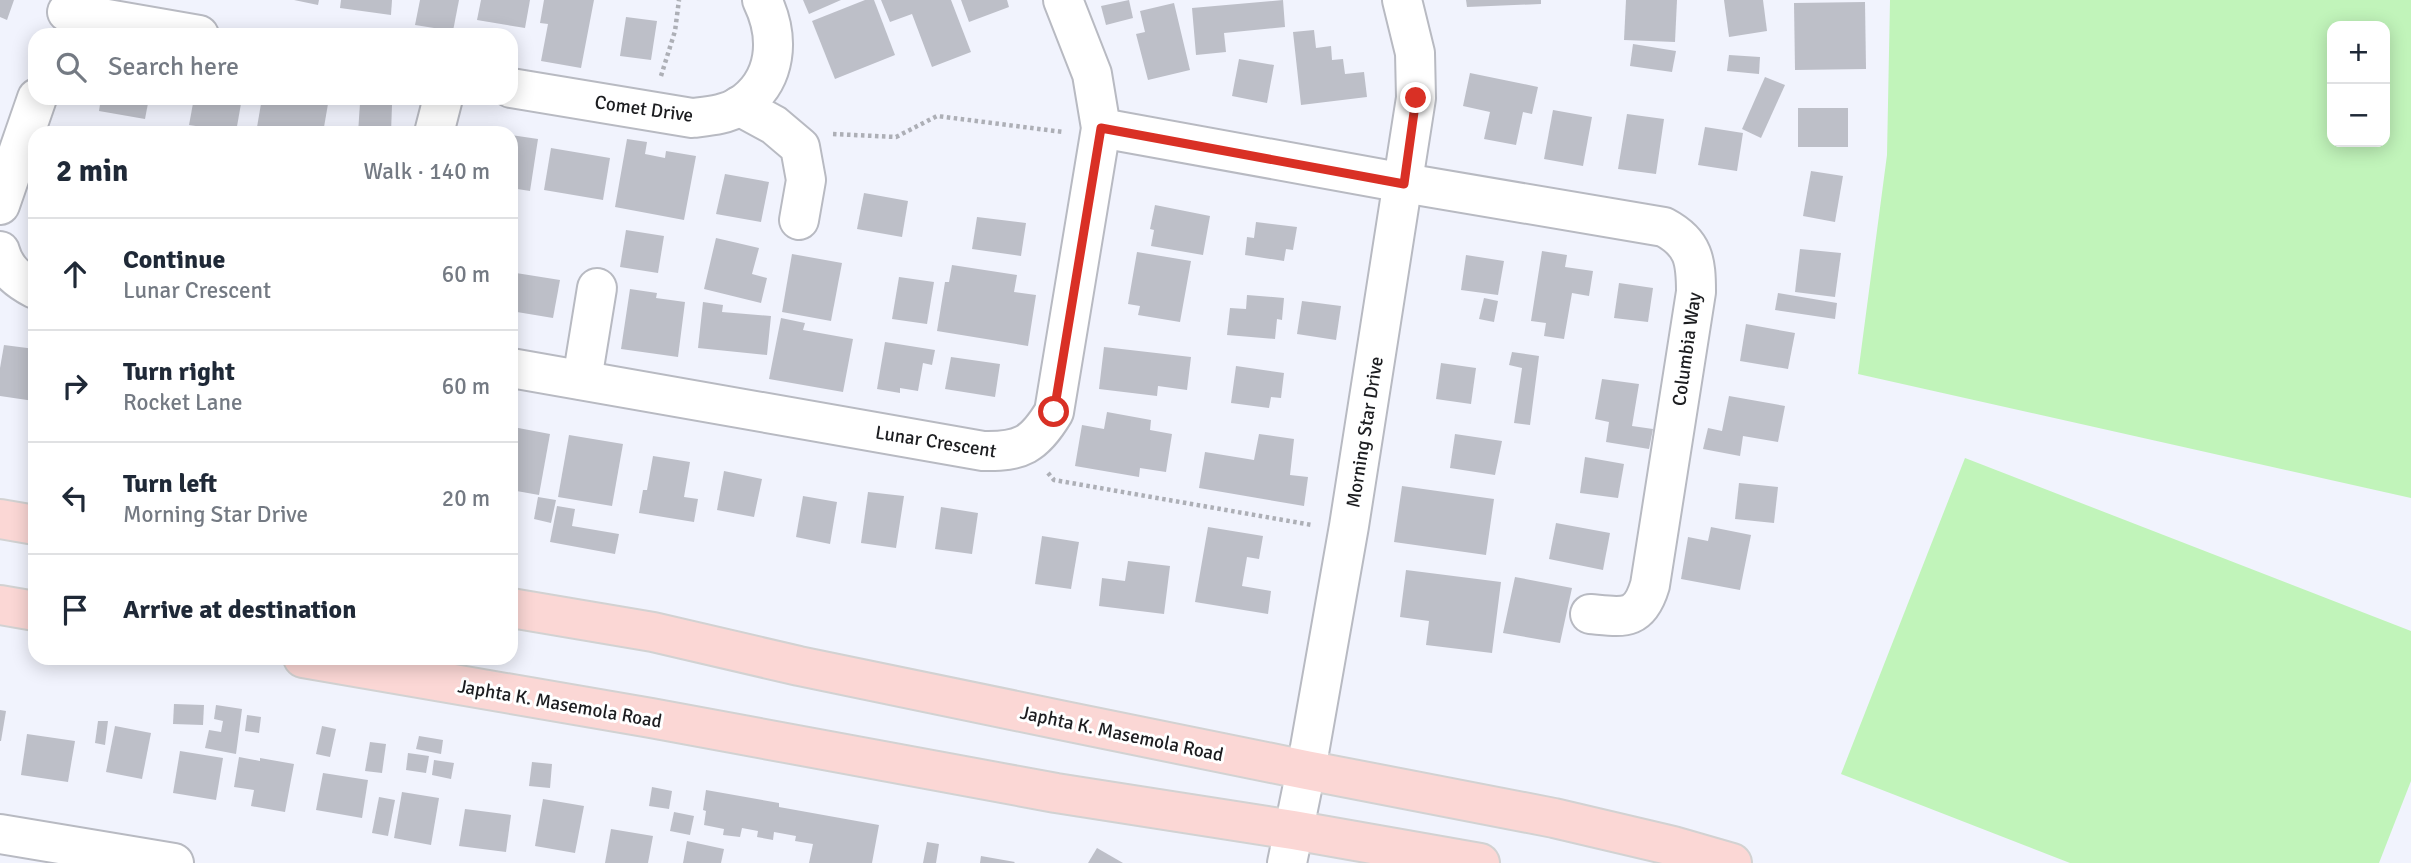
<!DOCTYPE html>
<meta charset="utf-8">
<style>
:root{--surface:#fff;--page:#f2f2f3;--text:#1f2937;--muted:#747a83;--line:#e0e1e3}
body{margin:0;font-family:Signika,sans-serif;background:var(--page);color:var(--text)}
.controls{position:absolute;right:21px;top:21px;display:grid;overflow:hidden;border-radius:14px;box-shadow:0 4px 18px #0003}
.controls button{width:63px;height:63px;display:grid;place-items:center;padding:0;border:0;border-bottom:2px solid var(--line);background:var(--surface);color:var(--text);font:35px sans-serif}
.stop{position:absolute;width:21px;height:21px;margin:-16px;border:5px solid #d93025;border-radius:50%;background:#fff}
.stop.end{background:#d93025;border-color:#fff;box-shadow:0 2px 7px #0008}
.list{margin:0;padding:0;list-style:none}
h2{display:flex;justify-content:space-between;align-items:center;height:91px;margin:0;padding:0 28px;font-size:30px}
h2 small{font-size:23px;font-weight:400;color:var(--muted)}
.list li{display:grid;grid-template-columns:46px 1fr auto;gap:21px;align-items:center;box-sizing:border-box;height:112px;padding:0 28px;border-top:2px solid var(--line)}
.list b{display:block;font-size:26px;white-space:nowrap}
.list p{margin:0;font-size:23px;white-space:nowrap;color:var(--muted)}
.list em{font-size:23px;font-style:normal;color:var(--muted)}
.icon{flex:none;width:38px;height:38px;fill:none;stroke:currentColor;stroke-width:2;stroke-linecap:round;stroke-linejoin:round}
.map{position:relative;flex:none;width:2411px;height:863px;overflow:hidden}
.search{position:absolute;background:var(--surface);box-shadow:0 4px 18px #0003;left:28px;top:28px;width:490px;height:77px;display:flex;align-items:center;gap:18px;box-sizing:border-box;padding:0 24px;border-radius:21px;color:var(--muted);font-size:26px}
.panel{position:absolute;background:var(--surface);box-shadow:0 4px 18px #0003;left:28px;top:126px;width:490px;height:539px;border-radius:21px}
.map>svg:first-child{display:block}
</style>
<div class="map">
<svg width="2411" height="863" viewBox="0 0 2411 863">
<rect width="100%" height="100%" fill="#f1f3fd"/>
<!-- green -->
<g fill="#c1f4ba" fill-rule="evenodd">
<path d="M1890,0H2411V498L1858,374L1887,155ZM2332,26H2385V142H2332Z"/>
<path d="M1965,458L2411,631V781L2379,863H2070L1841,774Z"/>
</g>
<!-- building -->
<g fill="#bdbfc8">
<path d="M0,0H14L7,20L0,17Z"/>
<path d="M294,0H319L318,5Z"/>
<path d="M341,0H392L391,15L340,8Z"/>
<path d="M420,0H459L453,31L415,25Z"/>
<path d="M481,0H530L525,28L477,20Z"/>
<path d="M544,0H594L581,68L541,61L548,24L540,23Z"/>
<path d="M803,0H841L809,14Z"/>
<path d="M865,0H874L895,55L835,79L812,21Z"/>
<path d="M881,0H951L971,52L932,67L912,14L890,22Z"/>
<path d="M961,0H1007L1009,7L969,22Z"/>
<path d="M1129,0L1133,18L1106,25L1101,6Z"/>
<path d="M1283,0L1285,27L1224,33L1226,52L1196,55L1192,8Z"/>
<path d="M1466,0H1541V4L1467,7Z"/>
<path d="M1626,0H1677L1675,42L1624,40Z"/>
<path d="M1724,0H1763L1767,31L1729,37Z"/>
<path d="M1865,2L1866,69L1795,70L1794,3Z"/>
<path d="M1174,3L1190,70L1148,80L1136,34L1145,32L1140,11Z"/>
<path d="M626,17L657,21L651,60L620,56Z"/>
<path d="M1314,30L1316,48L1331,46L1332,60L1343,59L1345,74L1364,72L1367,97L1301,105L1293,32Z"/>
<path d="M1633,44L1676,51L1672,72L1630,66Z"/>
<path d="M1729,55L1760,57L1759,74L1727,71Z"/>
<path d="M1239,59L1274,65L1267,103L1232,96Z"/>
<path d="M1470,73L1538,87L1532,114L1523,112L1516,145L1484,139L1490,112L1463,106Z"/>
<path d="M1765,77L1785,85L1761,138L1742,129Z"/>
<path d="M101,98H149L145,119L99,111Z"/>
<path d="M194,98H242L236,132L189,125Z"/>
<path d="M262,98H329L323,133H256Z"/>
<path d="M360,103L392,105L391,133H358Z"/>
<rect x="1798" y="108" width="50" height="39"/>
<path d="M1553,110L1592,117L1583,166L1544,159Z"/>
<path d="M1627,114L1664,119L1656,174L1618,169Z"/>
<path d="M1705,127L1743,133L1737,171L1698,165Z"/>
<path d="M511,135L538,139L530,191L511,188Z"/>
<path d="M627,139L647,142L645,154L665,158L666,151L696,156L684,220L615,207Z"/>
<path d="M551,148L610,158L603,200L544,190Z"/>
<path d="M1811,171L1843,176L1835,222L1803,216Z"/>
<path d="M725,174L769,182L761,222L716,214Z"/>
<path d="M864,193L908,201L902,237L857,229Z"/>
<path d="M1155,205L1210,216L1203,255L1151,246L1154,230L1150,229Z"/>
<path d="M977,217L1026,223L1021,256L972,249Z"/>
<path d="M1256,222L1297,227L1293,250L1286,249L1284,261L1245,255L1247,237L1254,238Z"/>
<path d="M626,230L664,236L658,273L620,267Z"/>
<path d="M716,238L759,248L752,274L767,278L761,303L704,289Z"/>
<path d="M1800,249L1841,253L1835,297L1795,292Z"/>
<path d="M1542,251L1567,255L1565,267L1593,271L1589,296L1572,293L1564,339L1544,336L1546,323L1531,321Z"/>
<path d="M1137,252L1191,261L1180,322L1138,315L1140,306L1128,304Z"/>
<path d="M792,254L842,263L831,321L782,312Z"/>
<path d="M1466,255L1504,261L1498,295L1461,290Z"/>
<path d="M952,265L1017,275L1014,292L1036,295L1028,346L937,331L945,282H949Z"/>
<path d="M516,273L560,280L553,318L511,311Z"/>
<path d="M899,277L934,282L927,324L892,319Z"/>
<path d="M1619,283L1653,288L1648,322L1614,318Z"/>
<path d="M630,289L657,293L656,298L685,302L678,357L621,349Z"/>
<path d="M1778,293L1837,303L1835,319L1775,310Z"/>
<path d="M1247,295L1284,298L1282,320L1277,319L1275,339L1227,335L1230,308L1246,309Z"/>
<path d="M1484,298L1498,301L1494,322L1479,319Z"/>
<path d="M1302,301L1341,306L1336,340L1297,334Z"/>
<path d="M703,302L723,305L722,312L771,316L767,355L698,348Z"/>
<path d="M781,318L805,323L803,330L853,339L843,392L769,379Z"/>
<path d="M1746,324L1795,333L1788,369L1740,361Z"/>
<path d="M885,342L935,350L932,365L923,363L918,391L900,388V393L877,389Z"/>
<path d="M4,345L35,349L34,401L0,396V368Z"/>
<path d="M1104,347L1191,357L1187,390L1158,386L1157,396L1099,389Z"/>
<path d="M1512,352L1539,356L1530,425L1514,423L1522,368L1509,365Z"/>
<path d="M951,357L1000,364L995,397L945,389Z"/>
<path d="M1441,363L1476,368L1471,404L1436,399Z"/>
<path d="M1236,366L1284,373L1281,398L1271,397L1269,408L1231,403Z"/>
<path d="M1602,379L1639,384L1632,426L1653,429L1649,449L1606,442L1609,422L1595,419Z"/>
<path d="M1729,396L1785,406L1778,442L1743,436L1740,456L1703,449L1708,428L1722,431Z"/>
<path d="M1107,412L1151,420L1150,430L1172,434L1166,472L1140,468L1139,477L1075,466L1082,425L1104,429Z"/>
<path d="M513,427L550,434L539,495L511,490Z"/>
<path d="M1259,434L1294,439L1290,475L1308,477L1304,506L1199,488L1205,452L1254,460Z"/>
<path d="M1455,434L1502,441L1495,475L1450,468Z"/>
<path d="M569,435L623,444L612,506L558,497Z"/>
<path d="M653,456L690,462L684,497L698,499L694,522L639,513L643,490H647Z"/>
<path d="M1585,457L1624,464L1618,498L1580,493Z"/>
<path d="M724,471L762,479L754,517L717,510Z"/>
<path d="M1739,483L1778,487L1774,523L1735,519Z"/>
<path d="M1402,486L1494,499L1486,555L1394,542Z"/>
<path d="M868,492L904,496L896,548L861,543Z"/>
<path d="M803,496L837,502L830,544L796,537Z"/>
<path d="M538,497L556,500L551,523L534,519Z"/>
<path d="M557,506L575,509L572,526L619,534L615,554L550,542Z"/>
<path d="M941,507L978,513L972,554L935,549Z"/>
<path d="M1556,523L1610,533L1603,570L1549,559Z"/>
<path d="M1208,527L1263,536L1259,559L1247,557L1242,586L1271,591L1268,614L1195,602Z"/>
<path d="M1711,527L1751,535L1740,590L1681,579L1688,537L1708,541Z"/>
<path d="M1042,536L1079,542L1071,589L1035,584Z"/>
<path d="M1128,561L1170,566L1164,614L1099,606L1102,578L1125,581Z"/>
<path d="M1406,570L1501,582L1492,653L1426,645L1429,621L1400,617Z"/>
<path d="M1515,577L1572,588L1560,643L1503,633Z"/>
<path d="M174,704L204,705L203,725L173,724Z"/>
<path d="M216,705L242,709L236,754L205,748L209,730L221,732L223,721L214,719Z"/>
<path d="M0,710L6,711L1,741H0Z"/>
<path d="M247,715L261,717L259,733L245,731Z"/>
<path d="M98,721H108L105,745L95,743Z"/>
<path d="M115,726L151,733L142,779L106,772Z"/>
<path d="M322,726L336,729L330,757L316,754Z"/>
<path d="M27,734L75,741L68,782L21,775Z"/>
<path d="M419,736L443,740L441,754L416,749Z"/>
<path d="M370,742L386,744L382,773L365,771Z"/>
<path d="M180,751L223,758L216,800L173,793Z"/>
<path d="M408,753L429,756L426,773L406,770Z"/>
<path d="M239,757L260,761V758L294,764L285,812L251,806L254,790L234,787Z"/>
<path d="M434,760L454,763L451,779L432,775Z"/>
<path d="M532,762L552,764L550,788L529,786Z"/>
<path d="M323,773L368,780L362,818L316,810Z"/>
<path d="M652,787L672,791L669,809L649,806Z"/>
<path d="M706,790L779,803V807L879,825L872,863H809L813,844L795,841L796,836L774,832L773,840L757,837L758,831L742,828L740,837L723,835L724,829L704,825L706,811L703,810Z"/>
<path d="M402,792L439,798L431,845L394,838Z"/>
<path d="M379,797L395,800L388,836L372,833Z"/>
<path d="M543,799L584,806L575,853L535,846Z"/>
<path d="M465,809L511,815L506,852L459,846Z"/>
<path d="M674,812L694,816L690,835L670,831Z"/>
<path d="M611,829L653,836L648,863H605Z"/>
<path d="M687,841L724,849L721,863H683Z"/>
<path d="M927,842L939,844L936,863H923Z"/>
<path d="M1097,848L1123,863H1088Z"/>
<path d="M981,856L1015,862L1014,863H980Z"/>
</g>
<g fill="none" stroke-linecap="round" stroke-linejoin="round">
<defs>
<g id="minor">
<path d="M67,12L199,35"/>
<path d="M511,88L692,118C708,116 726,115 740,106C778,81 780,37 762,0"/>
<path d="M739,106L774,125L800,147L806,180L799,220"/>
<path d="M1101,128L1404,183L1664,227C1694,243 1696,261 1696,292L1650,585C1639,622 1623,617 1590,614"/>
<path d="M434,133L443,98"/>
<path d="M0,205L37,98"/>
<path d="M0,251C5,270 18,280 35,289"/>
<path d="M511,368L983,451C1021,452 1034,445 1054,412L1101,128L1092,74L1063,0"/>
<path d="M582,380L597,288"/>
<path d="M0,834L174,863"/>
<path d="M1287,863L1306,770L1349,526L1416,98L1415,53L1402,0"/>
</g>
<g id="major">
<path d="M0,519L35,525"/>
<path d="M0,605L35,611"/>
<path d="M511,608L653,632L799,666L1060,720L1306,770L1554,818L1673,846L1732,863"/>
<path d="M303,658L651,718L1056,793L1293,830L1480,863"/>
</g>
</defs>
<!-- minor casing -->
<use href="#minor" stroke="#b8bac2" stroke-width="42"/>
<!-- major casing -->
<use href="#major" stroke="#d2d2d2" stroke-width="42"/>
<!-- path -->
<g stroke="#adafb6" stroke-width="4.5" stroke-dasharray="3.5 3.5" stroke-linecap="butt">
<path d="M661,76L675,31L679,0"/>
<path d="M833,134L896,137L937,116L1063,132"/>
<path d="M1048,473L1054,480L1312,525"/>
</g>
<!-- minor -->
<use href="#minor" stroke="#fff" stroke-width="38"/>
<!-- major -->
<use href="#major" stroke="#fbd7d5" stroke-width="38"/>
</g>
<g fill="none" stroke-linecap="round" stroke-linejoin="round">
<!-- route -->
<path stroke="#d93025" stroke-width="9" d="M1054,412L1101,128L1404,184L1416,98"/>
</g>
<g text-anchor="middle" stroke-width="6" stroke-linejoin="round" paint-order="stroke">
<!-- street labels -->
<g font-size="19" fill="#1c1d20" stroke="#fff">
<text transform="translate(644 108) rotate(8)" y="7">Comet Drive</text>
<text transform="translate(1686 349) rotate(-82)" y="7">Columbia Way</text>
<text transform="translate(1364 432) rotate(-81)" y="7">Morning Star Drive</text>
<text transform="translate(936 441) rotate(9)" y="7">Lunar Crescent</text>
<text transform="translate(560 703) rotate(10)" y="7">Japhta K. Masemola Road</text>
<text transform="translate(1122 733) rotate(12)" y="7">Japhta K. Masemola Road</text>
</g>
</g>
</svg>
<div class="controls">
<button>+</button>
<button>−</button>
</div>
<div class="stop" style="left:1054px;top:412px"></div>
<div class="stop end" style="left:1416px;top:98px"></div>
<div class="search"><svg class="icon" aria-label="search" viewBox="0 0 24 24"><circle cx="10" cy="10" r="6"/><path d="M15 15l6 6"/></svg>Search here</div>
<section class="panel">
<h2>2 min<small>Walk · 140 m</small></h2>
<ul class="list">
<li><svg class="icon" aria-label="ahead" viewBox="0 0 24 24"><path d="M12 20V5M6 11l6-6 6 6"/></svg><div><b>Continue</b><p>Lunar Crescent</p></div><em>60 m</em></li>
<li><svg class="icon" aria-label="right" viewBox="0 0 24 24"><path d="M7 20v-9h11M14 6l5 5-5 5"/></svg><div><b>Turn right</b><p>Rocket Lane</p></div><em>60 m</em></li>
<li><svg class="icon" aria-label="left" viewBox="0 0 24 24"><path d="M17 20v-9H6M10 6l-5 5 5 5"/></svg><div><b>Turn left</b><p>Morning Star Drive</p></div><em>20 m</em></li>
<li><svg class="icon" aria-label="arrive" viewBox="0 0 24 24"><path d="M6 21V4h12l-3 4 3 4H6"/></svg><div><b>Arrive at destination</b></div></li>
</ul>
</section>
</div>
